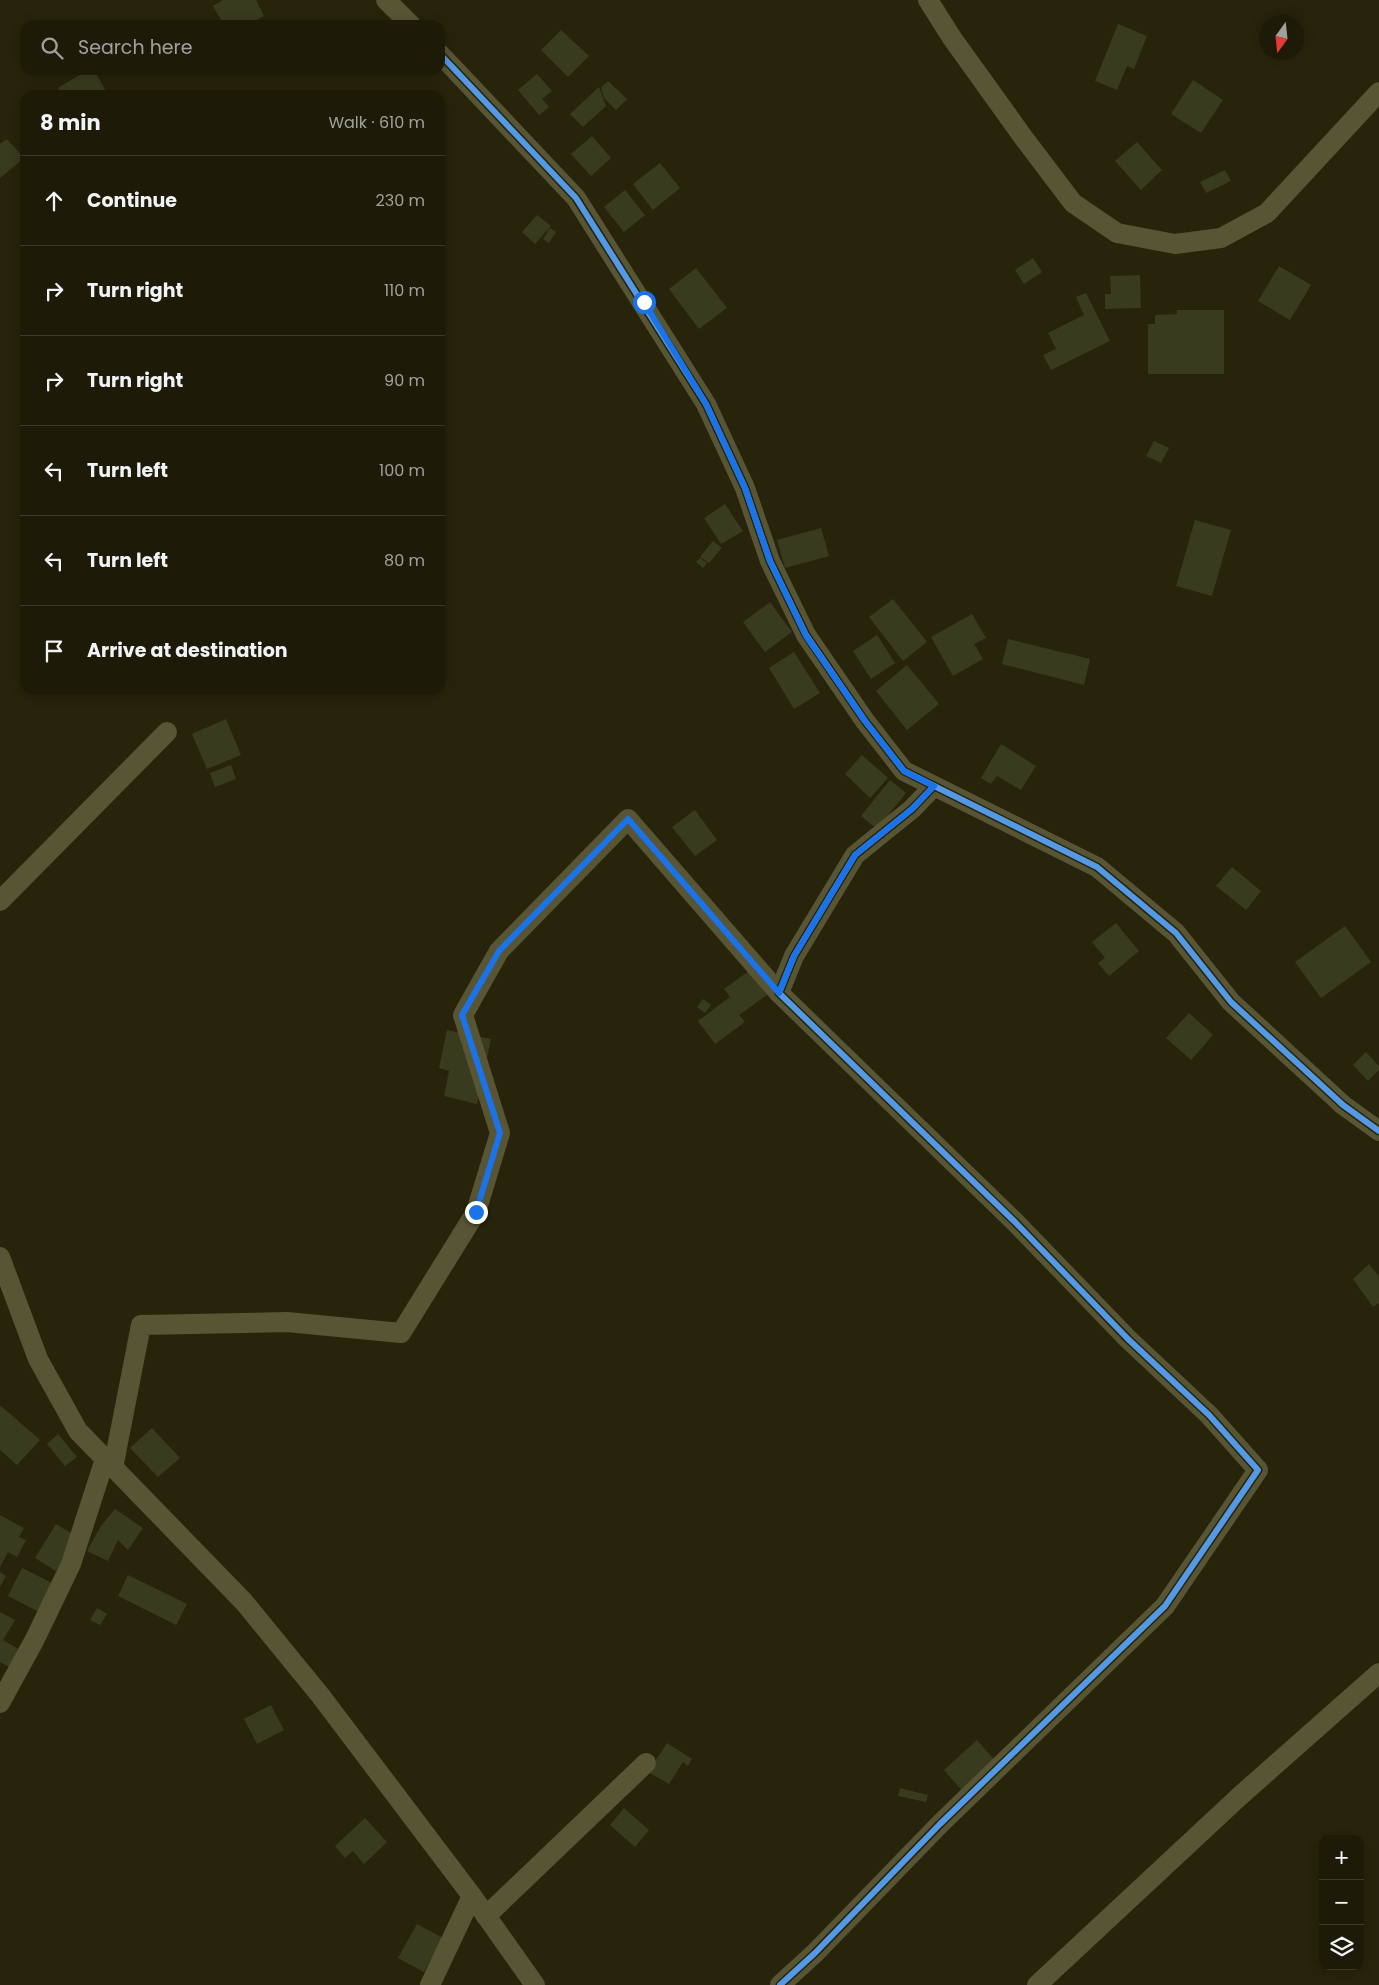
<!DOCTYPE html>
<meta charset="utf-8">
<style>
:root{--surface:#1d1b08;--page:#2a2816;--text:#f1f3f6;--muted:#a0a19c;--line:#3b3929}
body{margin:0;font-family:Poppins,sans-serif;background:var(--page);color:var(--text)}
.controls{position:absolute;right:15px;bottom:15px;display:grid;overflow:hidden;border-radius:10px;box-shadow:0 2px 12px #0003}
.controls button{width:45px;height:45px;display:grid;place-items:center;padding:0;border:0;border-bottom:1px solid var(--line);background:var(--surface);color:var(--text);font:25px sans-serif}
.compass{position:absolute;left:1259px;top:15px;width:45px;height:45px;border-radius:50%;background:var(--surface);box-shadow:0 2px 12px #0003;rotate:195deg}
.stop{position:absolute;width:15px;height:15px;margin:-11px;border:4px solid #1a73e8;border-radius:50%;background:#fff}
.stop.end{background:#1a73e8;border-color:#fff;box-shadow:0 1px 5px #0008}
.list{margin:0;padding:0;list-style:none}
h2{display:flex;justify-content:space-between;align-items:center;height:65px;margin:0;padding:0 20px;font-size:21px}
h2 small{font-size:16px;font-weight:400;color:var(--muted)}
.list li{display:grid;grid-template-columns:32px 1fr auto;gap:15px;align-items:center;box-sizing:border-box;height:90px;padding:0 20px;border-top:1px solid var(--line)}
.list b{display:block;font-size:19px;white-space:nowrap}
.list em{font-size:16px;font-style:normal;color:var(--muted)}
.icon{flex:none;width:28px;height:28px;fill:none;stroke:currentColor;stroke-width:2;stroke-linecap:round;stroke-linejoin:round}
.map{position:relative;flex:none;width:1379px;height:1985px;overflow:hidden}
.search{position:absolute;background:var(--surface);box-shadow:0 2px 12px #0003;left:20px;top:20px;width:425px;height:55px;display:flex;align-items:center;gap:12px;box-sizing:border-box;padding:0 18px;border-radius:15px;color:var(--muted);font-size:19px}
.panel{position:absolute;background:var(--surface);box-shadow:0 2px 12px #0003;left:20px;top:90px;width:425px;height:605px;border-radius:15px}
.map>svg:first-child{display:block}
</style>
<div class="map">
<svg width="1379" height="1985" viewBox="0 0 1379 1985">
<rect width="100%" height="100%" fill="#27240b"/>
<!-- building -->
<g fill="#393b1f">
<path d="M223,0H256L264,16L248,25H224L213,6Z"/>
<path d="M1118,24L1147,36L1134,69L1127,66L1117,90L1095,81Z"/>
<path d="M561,30L589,56L568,77L541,50Z"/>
<path d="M88,70H94L108,95H62L58,88Z"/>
<path d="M537,74L552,91L542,99L549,107L539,115L518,90Z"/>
<path d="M1193,80L1223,100L1201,133L1171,114Z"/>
<path d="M608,81L627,99L616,110L604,98L601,87Z"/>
<path d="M599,87L606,106L583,127L570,114Z"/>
<path d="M592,136L611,158L591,176L571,154Z"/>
<path d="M7,139L24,158L0,178V144Z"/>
<path d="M1137,142L1162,170L1141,190L1115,161Z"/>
<path d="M660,163L680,188L653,210L633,184Z"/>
<path d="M1225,170L1231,181L1206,193L1200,182Z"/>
<path d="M625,190L645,215L624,232L604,207Z"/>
<path d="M537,215L551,226L535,244L522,232Z"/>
<path d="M550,228L556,232L549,243L543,239Z"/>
<path d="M1033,258L1042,272L1024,284L1015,270Z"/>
<path d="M1279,266L1311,285L1290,320L1258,301Z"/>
<path d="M696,268L727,308L699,329L669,289Z"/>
<path d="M1140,275L1141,308L1105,309V294H1111L1110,276Z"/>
<path d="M1086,293L1110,341L1051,370L1043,355L1056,349L1048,333L1084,315L1076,297Z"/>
<path d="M1177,310H1224V374H1148V324H1155V315L1177,314Z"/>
<path d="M1154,441L1169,448L1161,463L1146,456Z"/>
<path d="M725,504L743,531L721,544L704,518Z"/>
<path d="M1195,520L1231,530L1212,596L1176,586Z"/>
<path d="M821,528L829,556L785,568L777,540Z"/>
<path d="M713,541L722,548L709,563L700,557Z"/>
<path d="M700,558L707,563L703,568L696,562Z"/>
<path d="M893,599L927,642L903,661L869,617Z"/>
<path d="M770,602L792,632L765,652L743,622Z"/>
<path d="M972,614L986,638L974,644L983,659L953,676L931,637Z"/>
<path d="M877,635L895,663L871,679L853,651Z"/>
<path d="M1008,639L1090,659L1084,685L1002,664Z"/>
<path d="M794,652L820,693L794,709L769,668Z"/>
<path d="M907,665L939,704L907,730L876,691Z"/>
<path d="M226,719L241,755L207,769L192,734Z"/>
<path d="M1001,744L1036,766L1021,790L997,776L991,784L981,778Z"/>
<path d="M862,755L888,778L870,798L845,774Z"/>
<path d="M231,765L236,779L215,787L210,773Z"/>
<path d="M890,780L906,793L877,829L861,816Z"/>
<path d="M695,810L717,840L695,856L672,827Z"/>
<path d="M1232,867L1261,891L1246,910L1216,886Z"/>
<path d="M1116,923L1139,951L1109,976L1098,963L1105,958L1092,942Z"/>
<path d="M1345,926L1371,962L1321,998L1295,962Z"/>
<path d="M749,971L767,995L739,1015L745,1022L715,1044L698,1021L730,997L724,989Z"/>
<path d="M703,999L711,1005L705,1013L697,1007Z"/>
<path d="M1189,1013L1213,1035L1191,1060L1166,1038Z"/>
<path d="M447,1030L491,1039L477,1104L444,1096L449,1071L439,1068Z"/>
<path d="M1366,1052L1379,1066V1070L1368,1081L1353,1065Z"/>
<path d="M1369,1264L1379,1277V1303L1373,1307L1353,1279Z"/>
<path d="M1,1406L40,1440L17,1465L0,1450V1408Z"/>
<path d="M152,1428L180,1458L158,1477L130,1448Z"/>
<path d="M58,1434L77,1457L65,1466L47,1444Z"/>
<path d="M115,1509L143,1528L128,1550L118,1540L108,1561L87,1551L101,1526Z"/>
<path d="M0,1515L24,1528L19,1537L26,1540L17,1557L8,1552L0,1567Z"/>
<path d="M56,1524L77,1537L56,1571L35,1558Z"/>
<path d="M22,1568L56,1585L41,1613L8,1596Z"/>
<path d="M0,1572L6,1576L0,1587Z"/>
<path d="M128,1575L187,1604L176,1625L118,1596Z"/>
<path d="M97,1608L107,1614L100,1625L90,1620Z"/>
<path d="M0,1612L15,1620L3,1640L20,1650L9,1667L0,1662Z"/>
<path d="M271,1705L284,1730L257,1744L244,1719Z"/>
<path d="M977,1740L997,1763L964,1793L944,1770Z"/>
<path d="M667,1743L692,1759L688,1766L683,1762L669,1784L648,1772Z"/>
<path d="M900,1788L928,1795L926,1802L898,1796Z"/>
<path d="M624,1808L649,1830L635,1847L610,1825Z"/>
<path d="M365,1818L387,1842L364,1864L353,1851L345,1858L335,1846Z"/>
<path d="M417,1924L443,1938L424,1972L398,1958Z"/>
</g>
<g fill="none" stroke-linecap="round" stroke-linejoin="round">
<!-- minor -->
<g stroke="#585535" stroke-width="20">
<path d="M386,0L411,25"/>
<path d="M928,0L952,38L1023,137L1073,203L1117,233L1175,244L1221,238L1267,213L1379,92"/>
<path d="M440,54L576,198L706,404L745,488L770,561L806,635L865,721L904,771L1097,867L1176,933L1231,1002L1343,1105L1379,1131"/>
<path d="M0,901L167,732"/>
<path d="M0,1257L38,1359L78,1431L244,1602L320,1695L472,1896L535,1985"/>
<path d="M113,1468L141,1325L287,1322L401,1333L476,1212L500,1133L463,1015L499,951L628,819L779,993"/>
<path d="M0,1703L35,1639L71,1564L105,1459"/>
<path d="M486,1916L646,1763"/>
<path d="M430,1985L472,1896"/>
<path d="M780,1985L815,1953L940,1824L1165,1606L1258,1470L1209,1415L1128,1339L1015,1222L779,993L794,956L855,855L912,809L934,786"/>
<path d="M1037,1985L1241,1795L1379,1673"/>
</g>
<defs>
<g id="cycleway">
<path d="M440,54L576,198L706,404L745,488L770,561L806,635L865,721L904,771L1097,867L1176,933L1231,1002L1343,1105L1379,1131"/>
<path d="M780,1985L815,1953L940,1824L1165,1606L1258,1470L1209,1415L1128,1339L1015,1222L779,993L794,956L855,855L912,809L934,786"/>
</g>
</defs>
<!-- cycleway casing -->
<use href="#cycleway" stroke="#262308" stroke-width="9"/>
<!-- cycleway -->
<use href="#cycleway" stroke="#5399e6" stroke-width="6"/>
</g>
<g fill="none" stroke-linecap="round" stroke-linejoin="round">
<!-- route -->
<path stroke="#1a73e8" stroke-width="6" d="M476,1212L500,1133L462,1015L499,951L628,819L779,993L794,956L855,855L912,809L934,786L904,771L865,721L806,636L770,561L745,488L706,404L644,302"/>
</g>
</svg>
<div class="controls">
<button>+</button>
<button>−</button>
<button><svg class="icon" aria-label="layers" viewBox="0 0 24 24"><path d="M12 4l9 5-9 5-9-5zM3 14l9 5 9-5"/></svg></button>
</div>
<svg class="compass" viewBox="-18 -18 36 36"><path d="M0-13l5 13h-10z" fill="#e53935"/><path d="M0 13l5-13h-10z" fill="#a0a19c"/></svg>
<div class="stop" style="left:644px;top:302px"></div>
<div class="stop end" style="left:476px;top:1212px"></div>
<div class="search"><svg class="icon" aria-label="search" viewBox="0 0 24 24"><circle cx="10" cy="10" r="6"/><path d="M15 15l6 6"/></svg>Search here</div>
<section class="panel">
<h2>8 min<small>Walk · 610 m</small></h2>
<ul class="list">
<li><svg class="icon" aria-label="ahead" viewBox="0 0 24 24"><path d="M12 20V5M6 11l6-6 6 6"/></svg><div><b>Continue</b></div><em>230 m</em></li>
<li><svg class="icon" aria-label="right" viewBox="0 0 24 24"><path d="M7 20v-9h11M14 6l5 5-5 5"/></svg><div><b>Turn right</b></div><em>110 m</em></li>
<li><svg class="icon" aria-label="right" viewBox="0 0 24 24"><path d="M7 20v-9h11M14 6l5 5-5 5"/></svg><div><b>Turn right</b></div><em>90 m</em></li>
<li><svg class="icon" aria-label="left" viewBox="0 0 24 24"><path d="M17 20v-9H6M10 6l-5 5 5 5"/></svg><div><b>Turn left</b></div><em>100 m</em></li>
<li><svg class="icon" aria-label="left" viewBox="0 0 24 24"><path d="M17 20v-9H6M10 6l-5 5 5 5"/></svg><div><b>Turn left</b></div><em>80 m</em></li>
<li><svg class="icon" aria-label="arrive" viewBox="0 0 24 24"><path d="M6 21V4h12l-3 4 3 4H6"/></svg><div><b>Arrive at destination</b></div></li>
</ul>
</section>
</div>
